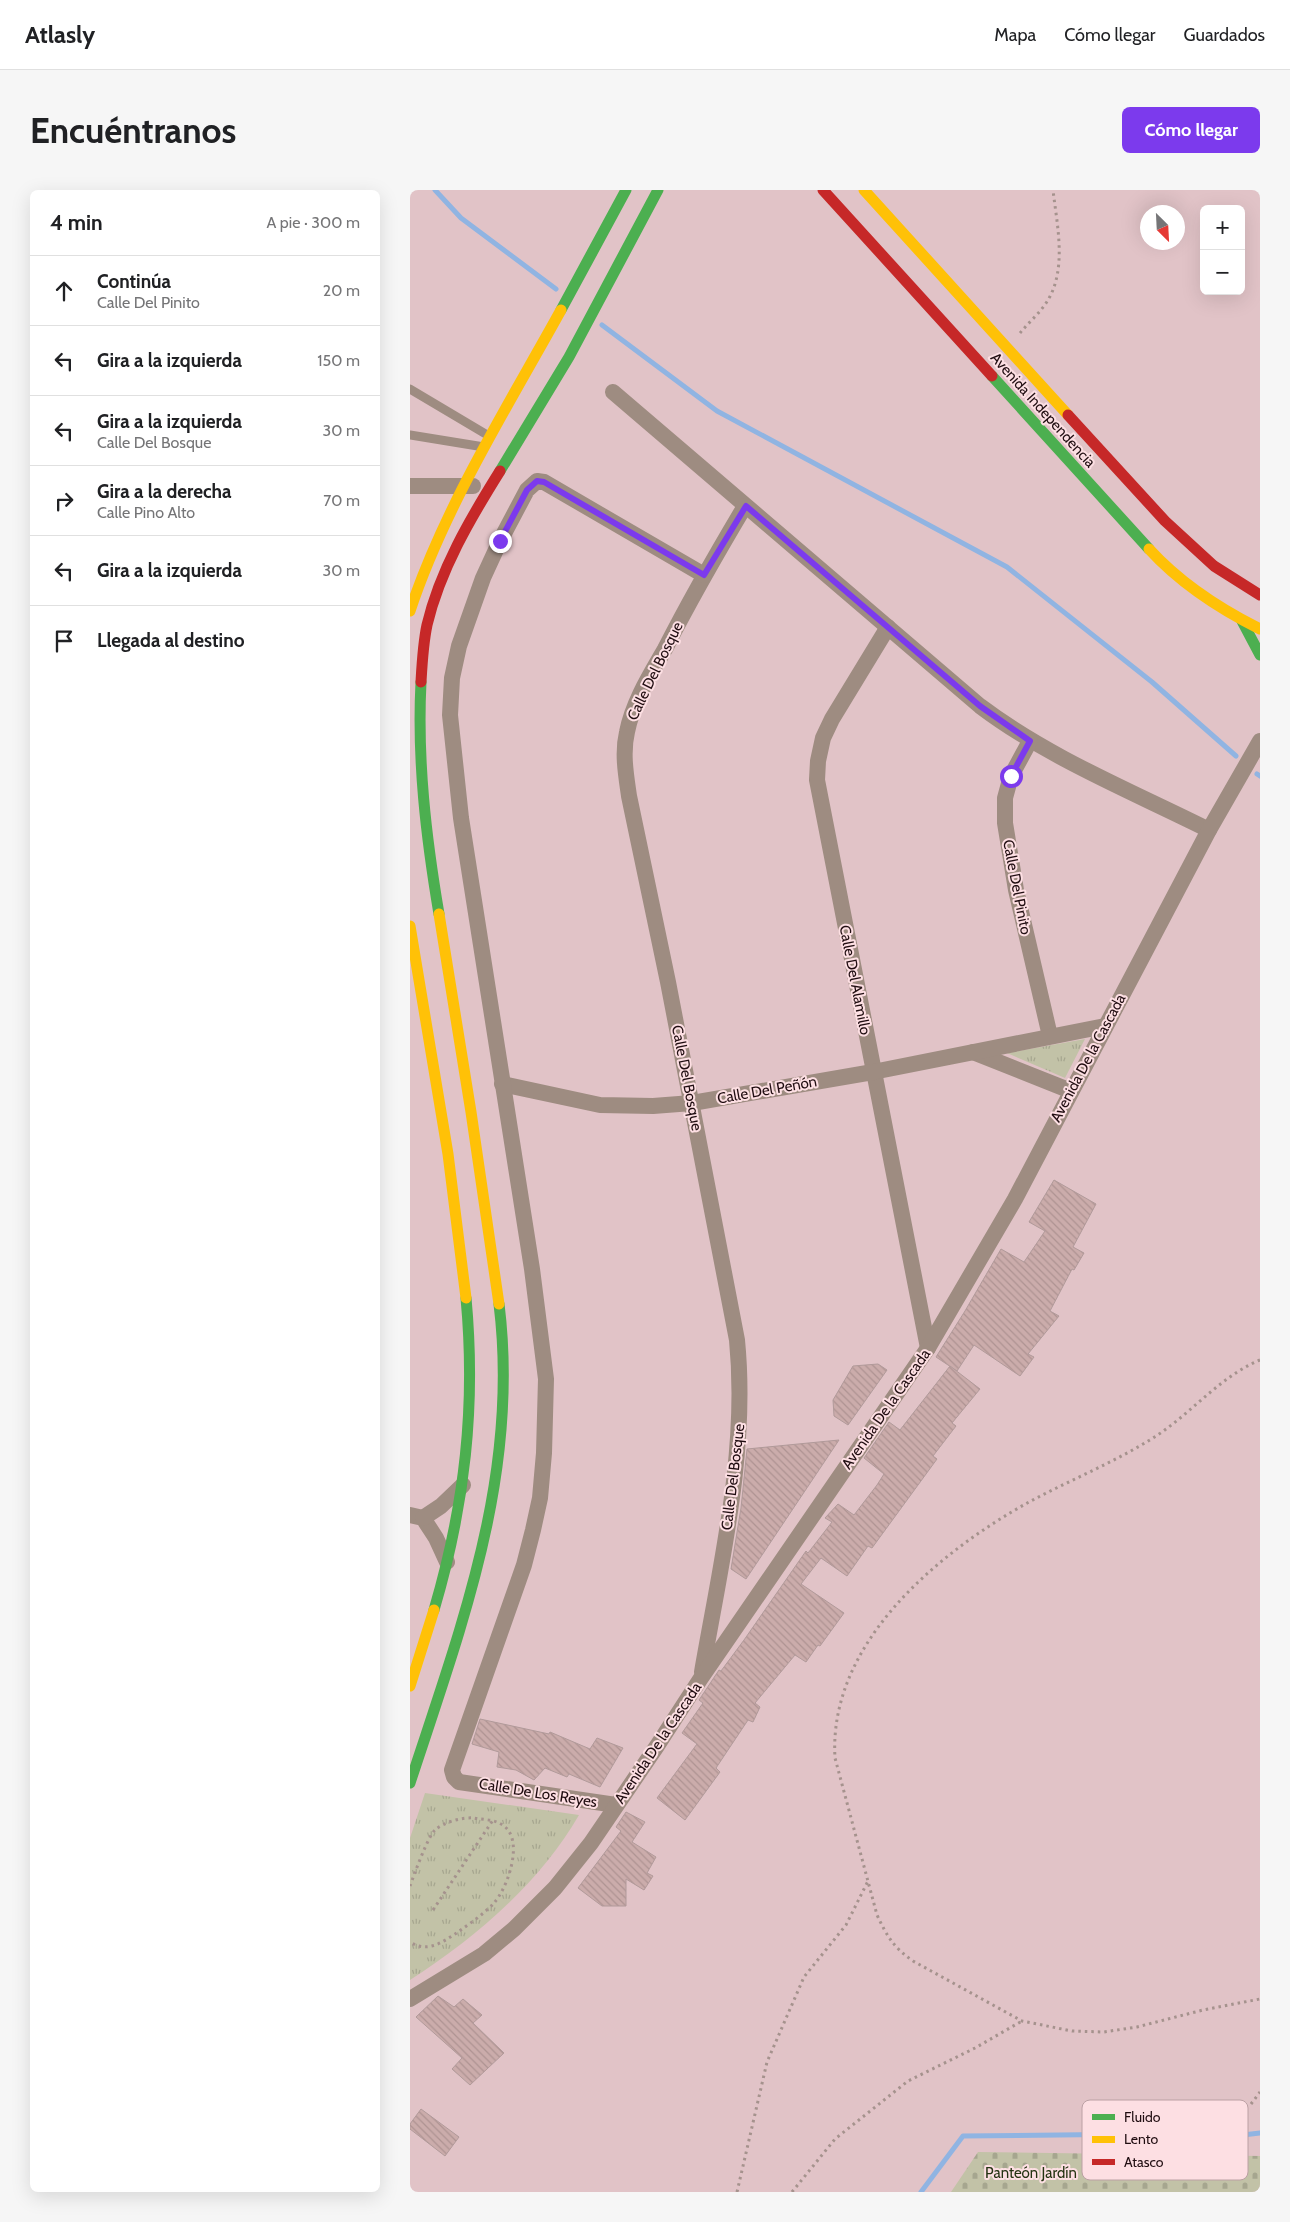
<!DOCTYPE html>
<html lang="es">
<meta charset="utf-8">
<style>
:root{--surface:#fff;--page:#f6f6f6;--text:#202124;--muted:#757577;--line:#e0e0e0;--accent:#7c3aed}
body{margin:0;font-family:Cabin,sans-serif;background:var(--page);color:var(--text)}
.controls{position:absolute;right:15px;top:15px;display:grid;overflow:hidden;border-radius:8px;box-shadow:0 5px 20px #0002}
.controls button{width:45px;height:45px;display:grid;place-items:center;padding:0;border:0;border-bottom:1px solid var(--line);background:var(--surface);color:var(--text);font:25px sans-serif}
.compass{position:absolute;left:730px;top:15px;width:45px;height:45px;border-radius:50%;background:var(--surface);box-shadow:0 5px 20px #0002;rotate:156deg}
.stop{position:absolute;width:15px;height:15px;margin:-11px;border:4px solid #7c3aed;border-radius:50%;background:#fff}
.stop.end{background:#7c3aed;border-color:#fff;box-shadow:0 1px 5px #0008}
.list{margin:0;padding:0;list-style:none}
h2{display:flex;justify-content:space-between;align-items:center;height:65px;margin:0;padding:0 20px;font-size:21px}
h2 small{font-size:16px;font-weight:400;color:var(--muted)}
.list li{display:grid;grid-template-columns:32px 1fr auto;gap:15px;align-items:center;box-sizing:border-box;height:70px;padding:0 20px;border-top:1px solid var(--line)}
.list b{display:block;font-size:19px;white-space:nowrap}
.list p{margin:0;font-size:16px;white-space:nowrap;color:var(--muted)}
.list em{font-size:16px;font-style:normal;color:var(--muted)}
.icon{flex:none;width:28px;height:28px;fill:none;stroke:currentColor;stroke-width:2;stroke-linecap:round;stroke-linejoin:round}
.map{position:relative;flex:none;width:850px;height:2002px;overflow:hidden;border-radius:8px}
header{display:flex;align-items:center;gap:30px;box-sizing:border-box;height:70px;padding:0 25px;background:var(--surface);border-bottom:1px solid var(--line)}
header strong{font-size:24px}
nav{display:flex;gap:28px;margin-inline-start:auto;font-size:18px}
.intro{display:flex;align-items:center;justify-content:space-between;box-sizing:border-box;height:120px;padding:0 30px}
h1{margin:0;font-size:35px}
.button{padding:12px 22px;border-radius:8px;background:var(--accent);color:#fff;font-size:18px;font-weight:700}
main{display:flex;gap:30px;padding:0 30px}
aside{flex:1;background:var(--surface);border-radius:8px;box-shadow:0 5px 20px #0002}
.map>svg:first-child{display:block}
</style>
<header>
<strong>Atlasly</strong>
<nav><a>Mapa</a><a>Cómo llegar</a><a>Guardados</a></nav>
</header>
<div class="intro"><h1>Encuéntranos</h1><a class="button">Cómo llegar</a></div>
<main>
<aside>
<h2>4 min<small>A pie · 300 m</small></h2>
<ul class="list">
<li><svg class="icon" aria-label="ahead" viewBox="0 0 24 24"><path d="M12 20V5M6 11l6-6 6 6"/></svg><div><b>Continúa</b><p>Calle Del Pinito</p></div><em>20 m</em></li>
<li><svg class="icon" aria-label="left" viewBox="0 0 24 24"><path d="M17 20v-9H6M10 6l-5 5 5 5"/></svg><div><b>Gira a la izquierda</b></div><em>150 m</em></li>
<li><svg class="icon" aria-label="left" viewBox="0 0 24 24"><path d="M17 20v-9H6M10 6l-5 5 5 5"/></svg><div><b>Gira a la izquierda</b><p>Calle Del Bosque</p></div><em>30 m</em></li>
<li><svg class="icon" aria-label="right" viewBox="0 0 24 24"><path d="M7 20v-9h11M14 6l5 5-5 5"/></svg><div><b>Gira a la derecha</b><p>Calle Pino Alto</p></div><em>70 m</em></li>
<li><svg class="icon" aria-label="left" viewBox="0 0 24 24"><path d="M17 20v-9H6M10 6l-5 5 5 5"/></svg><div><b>Gira a la izquierda</b></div><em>30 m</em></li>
<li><svg class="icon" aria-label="arrive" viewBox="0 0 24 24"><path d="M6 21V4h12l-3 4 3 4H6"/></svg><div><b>Llegada al destino</b></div></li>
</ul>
</aside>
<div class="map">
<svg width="850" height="2002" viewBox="0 0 850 2002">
<defs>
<pattern id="cemetery-stones" width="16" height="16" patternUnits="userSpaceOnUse" patternTransform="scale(1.25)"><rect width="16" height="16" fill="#c2c2a7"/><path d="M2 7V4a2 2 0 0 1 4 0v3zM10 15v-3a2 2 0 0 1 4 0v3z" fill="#a6a68f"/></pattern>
<pattern id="park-tufts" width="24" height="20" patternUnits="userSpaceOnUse" patternTransform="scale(1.25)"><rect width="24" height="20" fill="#c2c2a7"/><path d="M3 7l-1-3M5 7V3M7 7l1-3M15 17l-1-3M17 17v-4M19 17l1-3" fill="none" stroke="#a6a68f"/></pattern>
<pattern id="building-back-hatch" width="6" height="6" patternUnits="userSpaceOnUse" patternTransform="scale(1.25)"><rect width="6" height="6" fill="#cbacab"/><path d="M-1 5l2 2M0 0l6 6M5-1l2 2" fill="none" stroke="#ae9392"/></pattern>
</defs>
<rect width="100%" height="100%" fill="#e1c3c7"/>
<!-- cemetery -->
<path fill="url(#cemetery-stones)" d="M568,1962L850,1966V2002H541Z"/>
<!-- park -->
<g fill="url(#park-tufts)">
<path d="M675,849L655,888L597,863Z"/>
<path d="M15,1603L169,1625C130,1693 65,1748 0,1790V1648Z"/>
</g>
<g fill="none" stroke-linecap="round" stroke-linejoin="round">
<!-- stream -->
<g stroke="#90b4e2" stroke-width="5">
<path d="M25,0L51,28L146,99"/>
<path d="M192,135L307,221L597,377L742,492L826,566"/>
<path d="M847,584L850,586"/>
<path d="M511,2002L553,1946L735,1944L816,1947L850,1943"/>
</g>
</g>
<!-- building -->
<g fill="url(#building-back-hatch)" stroke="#b19a9a">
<path d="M644,990L686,1014L663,1057L674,1063L664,1080L662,1079L640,1121L649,1126L618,1164L624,1167L610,1186L564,1155L547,1181L526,1167L555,1121L591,1059L614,1072L635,1041L619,1032Z"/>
<path d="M468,1174L477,1180L438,1235L424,1226L423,1210L443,1176Z"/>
<path d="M540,1176L570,1199L542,1233L546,1236L523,1266L527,1269L462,1358L458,1356L437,1386L411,1368L391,1394L434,1423L410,1456L408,1455L396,1472L385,1465L345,1513L350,1517L343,1532L338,1530L306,1578L310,1582L275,1630L247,1608L287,1554L272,1543L293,1513L289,1510L309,1480L311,1481L334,1450L396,1361L398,1363L422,1332L415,1328L428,1314L444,1325L467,1295L474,1284L454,1268L479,1232L490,1240Z"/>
<path d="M429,1250L336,1389L321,1379L331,1318L337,1259Z"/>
<path d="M70,1529L139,1544L140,1542L180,1559L187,1548L213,1558L190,1597L159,1584L157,1587L135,1578L124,1590L106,1580L87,1577L89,1562L62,1554Z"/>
<path d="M216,1622L235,1632L222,1652L246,1667L237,1683L243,1686L234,1700L216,1689V1716H192L168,1698L211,1641L206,1637Z"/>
<path d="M28,1806L44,1817L53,1809L72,1825L63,1833L94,1863L60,1895L42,1879L52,1868L6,1827Z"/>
<path d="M11,1919L49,1947L35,1966L0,1939V1934Z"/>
</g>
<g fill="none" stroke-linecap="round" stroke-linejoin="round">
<!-- path -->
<g stroke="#a5928d" stroke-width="3" stroke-dasharray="2.5 4" stroke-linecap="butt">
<path d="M610,143C619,132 631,122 638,110C657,78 647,35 643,0"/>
<path d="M850,1170C809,1187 780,1225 743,1248C703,1273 660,1290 619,1312C527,1363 418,1454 425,1568L467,1725C477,1746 483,1757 503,1771L612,1831L662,1841L694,1842L727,1837L793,1820L850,1809"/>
<path d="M0,1696C4,1685 18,1646 25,1640C34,1632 52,1627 64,1628C74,1630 85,1629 94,1636C114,1651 98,1697 84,1713C74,1724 58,1735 45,1744C31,1753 17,1763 0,1752"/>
<path d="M23,1720L83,1630"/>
<path d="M841,1914L850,1902"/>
<path d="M327,2002L357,1872L394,1787L436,1735L458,1691"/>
<path d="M382,2002L425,1949L498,1891L565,1858L612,1831"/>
</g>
<!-- lane -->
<g stroke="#9e8c81" stroke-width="9">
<path d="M0,199L79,246"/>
<path d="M0,245L74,257"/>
</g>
<!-- street -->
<g stroke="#9e8c81" stroke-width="16">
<path d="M203,202L570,516C639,568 721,601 799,640"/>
<path d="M0,296H63"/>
<path d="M478,437L422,529L413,548L408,571L407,590L518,1158"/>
<path d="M620,551L601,586L595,608V633L606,700L640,846"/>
<path d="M563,862L661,901"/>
<path d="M92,894L190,915L243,916L282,913L463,882L695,836"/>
<path d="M0,1325L13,1328L26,1348L37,1372"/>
<path d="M13,1328L31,1316L53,1295"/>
<path d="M292,1482C311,1372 338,1262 327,1150L258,792L219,606C216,585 212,563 217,542C223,512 240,485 255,459C280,410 307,363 335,316"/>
<path d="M206,1615L49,1592L44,1587L42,1580L114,1375L123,1340L130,1308L134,1263L136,1189L122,1079L51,628L40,525L42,488L49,456L73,388L90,351L117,300L127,291L134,292L294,385"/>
<path d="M0,1809L74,1764L104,1739L145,1698L181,1653L247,1556L291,1488L518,1158L605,1009L799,640L850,551"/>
</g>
<!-- fast -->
<g stroke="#4caf50" stroke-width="11">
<path d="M151,120L216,0"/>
<path d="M582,186L739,359"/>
<path d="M90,281L159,167L248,0"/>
<path d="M832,431L850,465"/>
<path d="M11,492C7,570 16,647 29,724"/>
<path d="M24,1420C55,1315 66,1216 56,1108"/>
<path d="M0,1593C52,1434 110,1284 89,1114"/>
</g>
<!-- slow -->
<g stroke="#ffc107" stroke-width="11">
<path d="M454,0L658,225"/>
<path d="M739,359C770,393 810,419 850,439"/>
<path d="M0,421C34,318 98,216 151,120"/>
<path d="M29,724L61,922L89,1114"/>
<path d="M0,736L38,964L56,1108"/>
<path d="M0,1496L24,1420"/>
</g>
<!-- jam -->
<g stroke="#c62828" stroke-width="11">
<path d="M413,0L582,186"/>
<path d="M658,225L755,331L804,376L850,405"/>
<path d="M11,492C12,474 13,454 17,435C30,380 60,329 90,281"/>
</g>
</g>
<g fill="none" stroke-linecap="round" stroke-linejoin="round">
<!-- route -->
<path stroke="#7c3aed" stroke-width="6" d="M90,351L117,300L127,291L134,292L294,385L336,316L570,516L620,551L601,586"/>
</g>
<g text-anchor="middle" stroke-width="4" stroke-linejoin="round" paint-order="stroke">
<!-- street labels -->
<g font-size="15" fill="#200d11" stroke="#fddfe3">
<text transform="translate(633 220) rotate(48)" y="5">Avenida Independencia</text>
<text transform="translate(245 481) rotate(-64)" y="5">Calle Del Bosque</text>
<text transform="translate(607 697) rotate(79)" y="5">Calle Del Pinito</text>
<text transform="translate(445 790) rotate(79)" y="5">Calle Del Alamillo</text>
<text transform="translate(678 868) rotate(-62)" y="5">Avenida De la Cascada</text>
<text transform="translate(277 888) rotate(79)" y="5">Calle Del Bosque</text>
<text transform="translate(357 900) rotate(-10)" y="5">Calle Del Peñón</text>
<text transform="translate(476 1219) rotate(-55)" y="5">Avenida De la Cascada</text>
<text transform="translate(323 1287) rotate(-83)" y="5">Calle Del Bosque</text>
<text transform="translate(248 1553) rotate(-56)" y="5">Avenida De la Cascada</text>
<text transform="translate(128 1603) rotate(9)" y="5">Calle De Los Reyes</text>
</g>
<!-- park labels -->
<g font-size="15" fill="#243312" stroke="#fddfe3">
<text x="621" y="1988">Panteón Jardín</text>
</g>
</g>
<!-- legend -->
<rect x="672" y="1910" width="166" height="80" rx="8" fill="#fddfe3" stroke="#bba0a4" stroke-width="1"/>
<rect x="682" y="1924" width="23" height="6" fill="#4caf50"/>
<rect x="682" y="1946" width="23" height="7" fill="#ffc107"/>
<rect x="682" y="1969" width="23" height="6" fill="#c62828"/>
<g font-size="14" fill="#200d11">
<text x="714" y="1932">Fluido</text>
<text x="714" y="1954">Lento</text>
<text x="714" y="1977">Atasco</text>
</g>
</svg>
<div class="controls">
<button>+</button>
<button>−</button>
</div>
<svg class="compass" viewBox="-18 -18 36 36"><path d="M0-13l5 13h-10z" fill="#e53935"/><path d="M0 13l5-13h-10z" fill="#757577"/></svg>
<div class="stop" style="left:601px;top:586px"></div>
<div class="stop end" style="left:90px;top:351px"></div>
</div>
</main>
